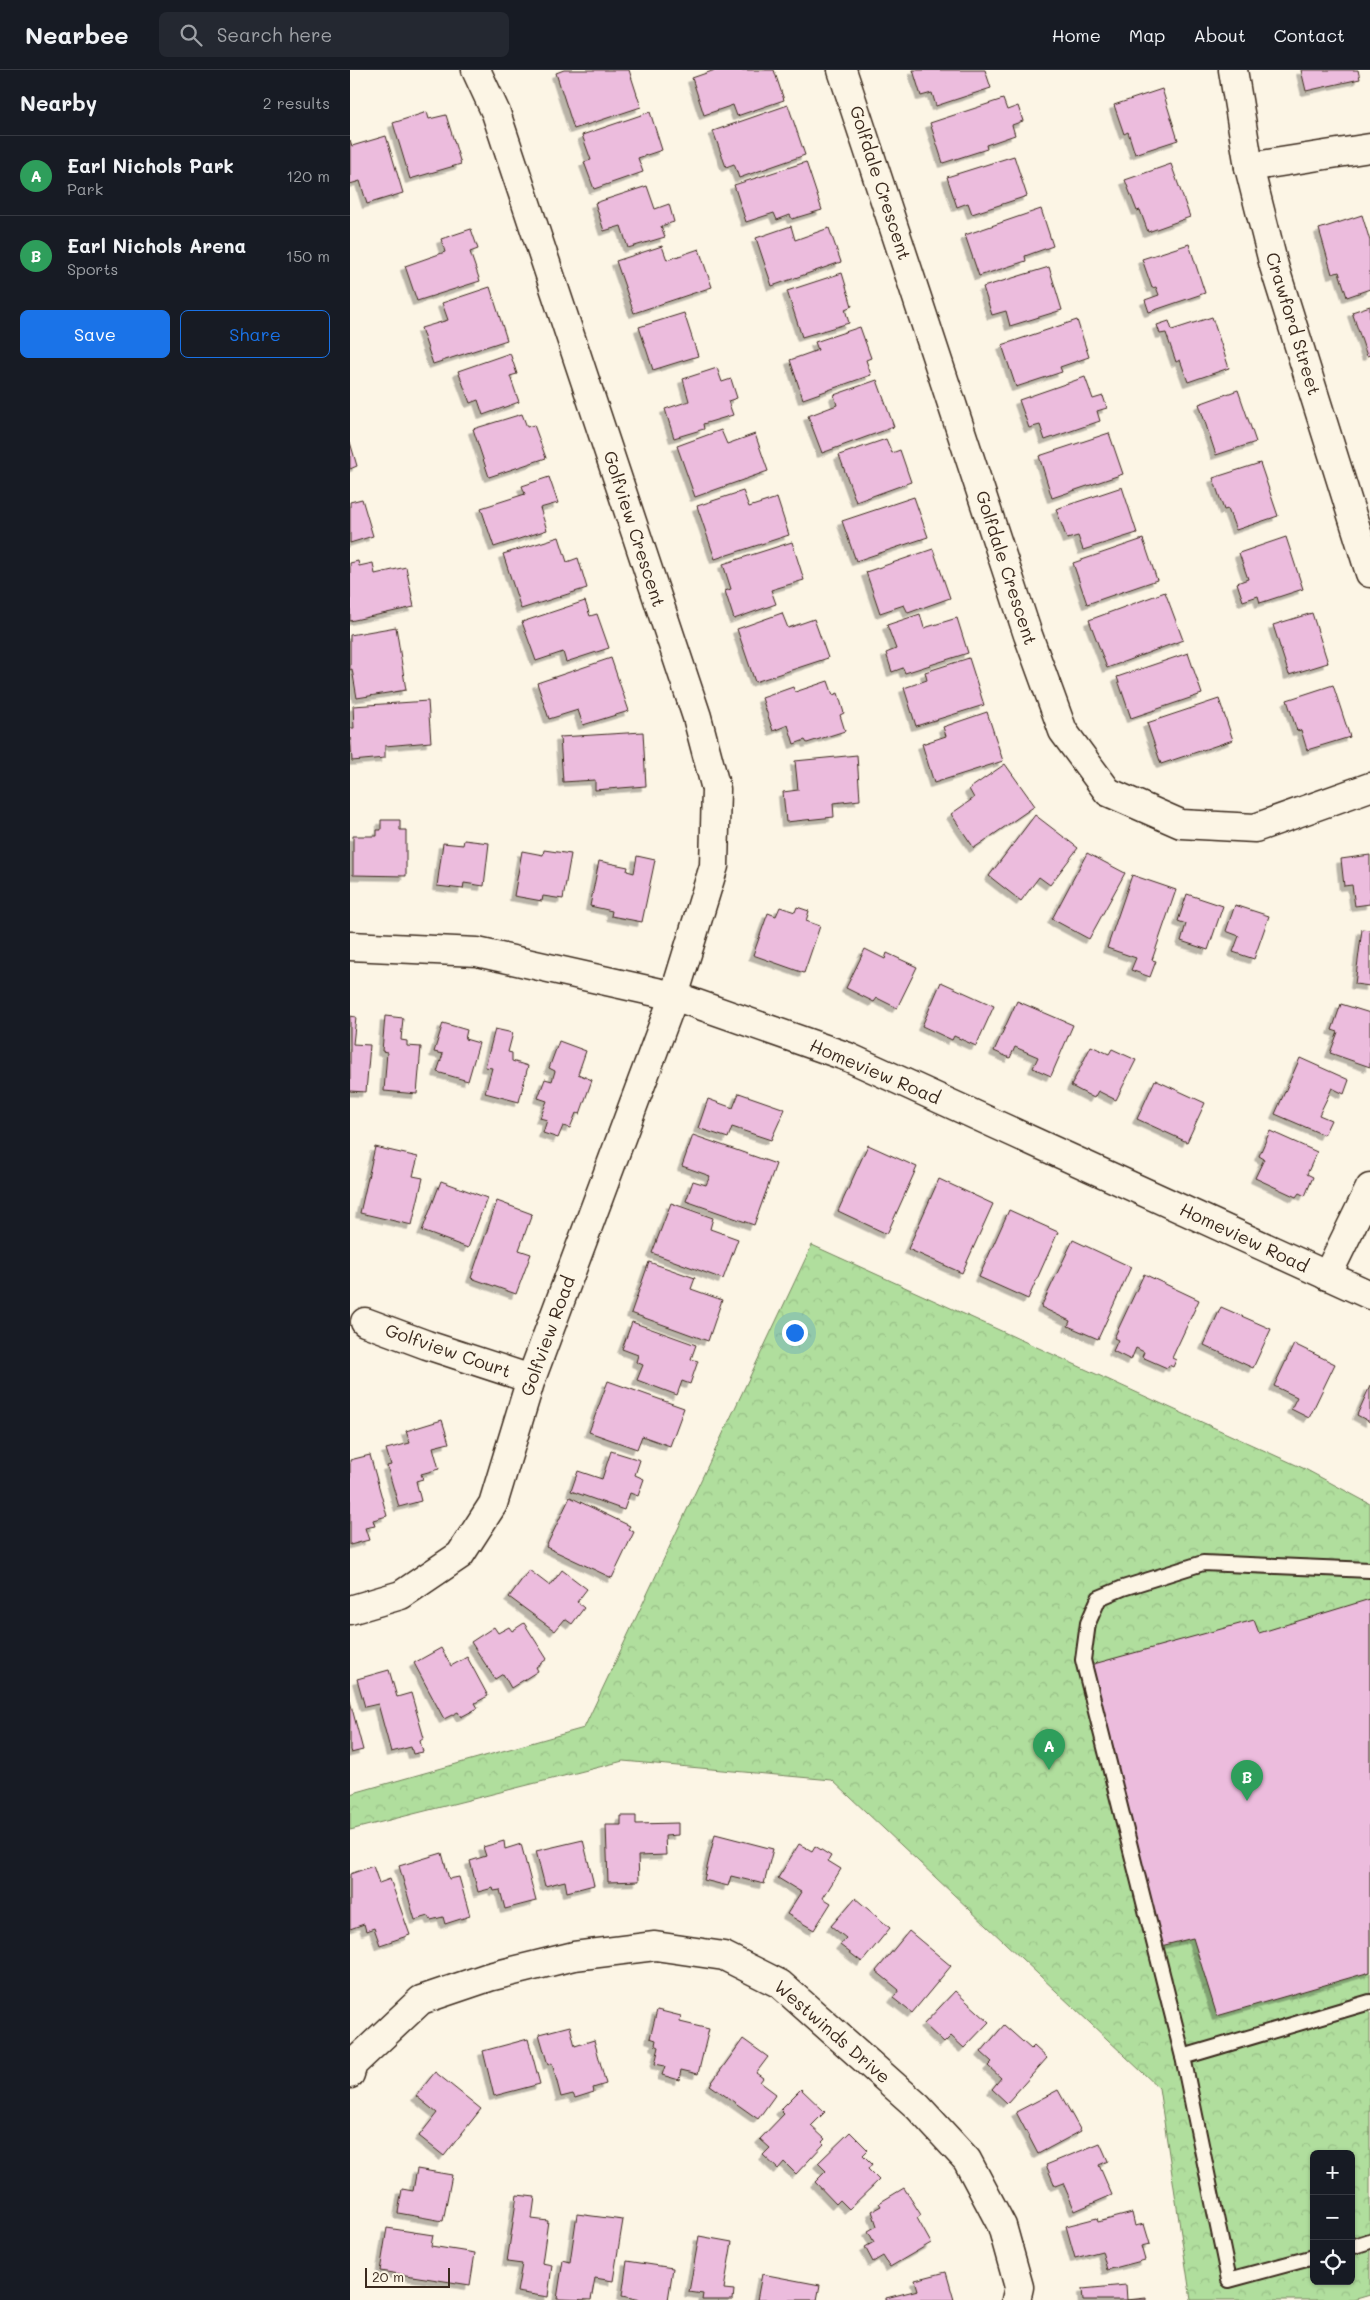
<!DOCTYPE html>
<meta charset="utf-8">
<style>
:root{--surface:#171b24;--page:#242831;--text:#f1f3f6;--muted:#9ea1a6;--line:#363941;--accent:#1a73e8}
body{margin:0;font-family:Mali,sans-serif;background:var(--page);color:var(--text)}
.controls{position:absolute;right:15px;bottom:15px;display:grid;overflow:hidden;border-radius:8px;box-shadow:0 1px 4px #0004}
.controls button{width:45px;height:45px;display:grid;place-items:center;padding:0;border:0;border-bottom:1px solid var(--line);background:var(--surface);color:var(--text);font:25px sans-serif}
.scale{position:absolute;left:15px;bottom:12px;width:85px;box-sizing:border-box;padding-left:5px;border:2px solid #3b2a1e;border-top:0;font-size:14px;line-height:18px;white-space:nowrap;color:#3b2a1e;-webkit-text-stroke:4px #fcf5e5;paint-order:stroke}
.you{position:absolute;left:444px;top:1262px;width:18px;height:18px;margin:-12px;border:4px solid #fff;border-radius:50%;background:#1a73e8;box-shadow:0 0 0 8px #1a73e833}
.badge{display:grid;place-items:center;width:32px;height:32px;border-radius:50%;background:var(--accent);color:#fff;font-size:16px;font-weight:700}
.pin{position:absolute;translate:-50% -41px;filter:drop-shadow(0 1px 2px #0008)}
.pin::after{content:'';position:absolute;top:26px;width:18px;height:15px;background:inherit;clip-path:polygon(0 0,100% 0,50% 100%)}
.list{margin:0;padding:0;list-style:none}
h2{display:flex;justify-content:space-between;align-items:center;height:65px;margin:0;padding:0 20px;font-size:21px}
h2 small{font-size:16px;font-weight:400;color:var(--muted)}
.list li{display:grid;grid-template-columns:32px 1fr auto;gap:15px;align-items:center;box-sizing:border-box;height:80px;padding:0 20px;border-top:1px solid var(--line)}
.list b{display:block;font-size:19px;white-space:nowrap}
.list p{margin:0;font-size:16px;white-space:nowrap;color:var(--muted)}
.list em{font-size:16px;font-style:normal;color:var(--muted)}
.actions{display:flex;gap:10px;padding:15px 20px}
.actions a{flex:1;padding:11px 0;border:1px solid var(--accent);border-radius:8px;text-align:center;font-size:18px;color:var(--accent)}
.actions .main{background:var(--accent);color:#fff}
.icon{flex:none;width:28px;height:28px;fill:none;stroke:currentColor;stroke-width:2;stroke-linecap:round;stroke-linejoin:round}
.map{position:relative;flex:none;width:1020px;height:2230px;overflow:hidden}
header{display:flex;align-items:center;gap:30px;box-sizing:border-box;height:70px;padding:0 25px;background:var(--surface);border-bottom:1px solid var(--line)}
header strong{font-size:24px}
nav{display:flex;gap:28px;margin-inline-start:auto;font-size:18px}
.search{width:350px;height:45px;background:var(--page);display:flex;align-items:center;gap:12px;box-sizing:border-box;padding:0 18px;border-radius:8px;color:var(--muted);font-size:19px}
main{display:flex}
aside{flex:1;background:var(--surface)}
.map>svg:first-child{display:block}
</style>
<header>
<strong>Nearbee</strong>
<div class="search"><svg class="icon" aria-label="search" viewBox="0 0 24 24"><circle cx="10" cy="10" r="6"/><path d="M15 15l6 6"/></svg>Search here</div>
<nav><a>Home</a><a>Map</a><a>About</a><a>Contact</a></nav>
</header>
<main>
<aside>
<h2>Nearby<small>2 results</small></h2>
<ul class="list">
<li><span class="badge" style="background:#2e9e5b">A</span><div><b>Earl Nichols Park</b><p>Park</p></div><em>120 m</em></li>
<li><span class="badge" style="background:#2e9e5b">B</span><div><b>Earl Nichols Arena</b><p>Sports</p></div><em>150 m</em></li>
</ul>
<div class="actions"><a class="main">Save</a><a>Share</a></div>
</aside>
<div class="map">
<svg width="1020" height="2230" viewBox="0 0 1020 2230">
<defs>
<pattern id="park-crowns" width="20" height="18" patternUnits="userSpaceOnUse" patternTransform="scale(1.25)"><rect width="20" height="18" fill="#b0de9d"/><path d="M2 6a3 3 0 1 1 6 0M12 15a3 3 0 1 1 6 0" fill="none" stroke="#98bf87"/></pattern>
<filter id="shadow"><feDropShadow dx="-4.5" dy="4.5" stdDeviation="0" flood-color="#0004"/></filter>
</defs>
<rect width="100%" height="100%" fill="#fcf5e5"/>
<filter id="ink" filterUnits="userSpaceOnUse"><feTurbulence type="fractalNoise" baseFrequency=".02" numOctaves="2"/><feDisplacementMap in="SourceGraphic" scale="10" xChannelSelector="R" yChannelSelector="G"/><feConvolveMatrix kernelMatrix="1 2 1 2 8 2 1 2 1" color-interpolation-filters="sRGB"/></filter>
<g filter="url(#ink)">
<!-- park -->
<path fill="url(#park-crowns)" stroke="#76845e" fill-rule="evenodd" d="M462,1175L955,1399L1020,1434V2225L1003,2230H841L809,2018L482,1710L273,1691L0,1760V1724L234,1658ZM964,2084H1001V2211H964Z"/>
<!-- building -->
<g fill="#ecbcdd" stroke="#3b2a1e" filter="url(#shadow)">
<path d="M214,0H279L291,37L224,59L206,3Z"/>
<path d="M365,0H424L434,30L387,46L383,35L354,45L342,8Z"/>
<path d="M563,0H635L641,18L586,36L582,23L571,26Z"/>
<path d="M951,0H1008L1010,9L956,21Z"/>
<path d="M812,19L828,70L785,84L778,62L774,64L764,35Z"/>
<path d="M653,29L657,40L668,36L673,51L662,55L665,65L636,75L637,79L593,93L580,53Z"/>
<path d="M438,35L455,85L389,108L384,94L376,97L363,61Z"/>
<path d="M77,42L79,49L96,45L111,94L60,109L43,53Z"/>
<path d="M300,42L312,80L288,88L293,102L244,119L234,92L241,90L232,65Z"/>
<path d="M36,66L53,123L17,134L10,111L0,114V70L2,76Z"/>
<path d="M664,86L677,126L622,144L618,133L607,137L597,107Z"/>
<path d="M456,92L472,140L442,149L440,145L427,150L424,143L396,152L384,115Z"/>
<path d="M821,94L840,147L798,162L790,140L787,141L775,110Z"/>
<path d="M297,116L305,139L319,134L324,152L311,156L315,167L278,178L271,156L254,161L245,133Z"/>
<path d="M691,139L703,176L675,186L676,191L629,206L615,165Z"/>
<path d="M1012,145L1020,171V219L997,227L989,202L982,204L969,159Z"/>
<path d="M441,156L445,170L479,158L491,192L422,216L406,168Z"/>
<path d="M121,159L128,179L120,182L130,211L67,231L55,196L95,182L91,169Z"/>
<path d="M839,174L855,223L799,242L795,230L809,225L806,217L802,218L792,189Z"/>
<path d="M312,176L317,190L349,179L362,217L284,243L266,191Z"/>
<path d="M699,197L712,240L660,256L656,241L642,245L633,217Z"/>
<path d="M492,203L502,236L495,239L499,253L452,267L437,221Z"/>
<path d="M140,217L157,270L83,294L71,258L98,250L92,233Z"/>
<path d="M1020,236V285L1017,286L1002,242Z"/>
<path d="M334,243L348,286L303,300L289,257Z"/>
<path d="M862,247L879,298L838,312L830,290L826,292L816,263L810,264L807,255L819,251L822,260Z"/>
<path d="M727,250L739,287L710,297L712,302L666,317L652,275Z"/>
<path d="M510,257L521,288L516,290L521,305L453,329L440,290L468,280L465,272Z"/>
<path d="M160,283L167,304L160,306L169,332L133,345L128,330L120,333L108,301Z"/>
<path d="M367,298L372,312L381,309L387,328L378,331L383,345L353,354L354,359L324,368L315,339L339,331L333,309Z"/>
<path d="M735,307L743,329L753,326L757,338L747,341L750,351L695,370L690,355L679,358L669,330Z"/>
<path d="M527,310L544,357L472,383L458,346L487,335L484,325Z"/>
<path d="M888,320L906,372L866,385L849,334Z"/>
<path d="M172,344L177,357L184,355L196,388L139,407L123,359Z"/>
<path d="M371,360L377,374L405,364L418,401L345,427L327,376Z"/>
<path d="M759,363L773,404L702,428L689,386Z"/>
<path d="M536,369L542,383L550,380L561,412L506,432L489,385Z"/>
<path d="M0,372L7,396L0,399Z"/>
<path d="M910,393L928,446L886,460L878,439L874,440L863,408Z"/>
<path d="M199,407L208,433L190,438L197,460L144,477L131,438L175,424L172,416Z"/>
<path d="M772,417L787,463L733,480L728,466L717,469L706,439Z"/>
<path d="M393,421L399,437L427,428L439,465L365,489L347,436Z"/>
<path d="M564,427L578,467L506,491L492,451Z"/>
<path d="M12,429L23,466L0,473V432Z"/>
<path d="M209,467L217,492L228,488L237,518L171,539L153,484Z"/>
<path d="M936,467L953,519L910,533L908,526L893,531L887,513L898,509L889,483Z"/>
<path d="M793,469L807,510L737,534L723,493Z"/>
<path d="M442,472L454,510L421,520L426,534L384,549L375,521L381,519L373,494Z"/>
<path d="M583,479L600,528L558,543L554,535L530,543L516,502Z"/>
<path d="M8,491L9,496L23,493L25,504L56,497L64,537L0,551V493Z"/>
<path d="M815,522L833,570L757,598L739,550Z"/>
<path d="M235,531L240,546L247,544L259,578L216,592L213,582L186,591L172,552Z"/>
<path d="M432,543L438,558L464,549L478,588L405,612L387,559Z"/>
<path d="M962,543L978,593L939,605L923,555Z"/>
<path d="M570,544L574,558L607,548L618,583L555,603L553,598L542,602L536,583L546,579L537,555Z"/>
<path d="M46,557L56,620L7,628L2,599L0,600V565Z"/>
<path d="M838,583L852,624L781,648L767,607Z"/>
<path d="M261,588L279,641L233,655L228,640L199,649L187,613Z"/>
<path d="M619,588L634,635L566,656L554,618L577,610L575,602Z"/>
<path d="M478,611L483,625L488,623L494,643L490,645L495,661L457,673L455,670L444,674L438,655L423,661L412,628L443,617L445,622Z"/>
<path d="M983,615L1000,667L957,680L951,660L947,661L937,630Z"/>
<path d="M869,629L883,670L811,694L797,653Z"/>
<path d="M78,631L81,672L35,676V688L2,691L0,658H4L3,636Z"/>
<path d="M637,642L653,691L584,713L572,674L596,666L593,657Z"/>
<path d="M293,662L296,716L245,720V710L213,712L210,667Z"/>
<path d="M507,685L510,730L483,733L484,747L436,752L433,722L448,720L445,691Z"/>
<path d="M655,694L685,736L624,778L601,744L624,728L619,719Z"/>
<path d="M685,745L728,778L700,815L689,807L671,831L639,806Z"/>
<path d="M31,750H50V760H56V806L3,805V766H27V760H31Z"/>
<path d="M114,770L139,773L134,816L114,813L113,819L87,816L93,773L113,775Z"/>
<path d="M194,780L221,784L213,829L193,826L192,831L164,826L172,781L193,785Z"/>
<path d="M737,783L775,803L739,869L702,849Z"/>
<path d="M1020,785V834L1005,836L1002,815L994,816L991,789Z"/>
<path d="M287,786L305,790L292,852L261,846L262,841L240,836L249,791L278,797L277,801L284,803Z"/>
<path d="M782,805L826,820L802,890L806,891L800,907L781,900L786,888L757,878Z"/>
<path d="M837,824L873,836L858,880L831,871L836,854L828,851Z"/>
<path d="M885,835L919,846L904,889L883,882L889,866L876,861Z"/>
<path d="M430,837L445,842L447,837L459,841L456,851L470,856L454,903L403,885L418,843L426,846Z"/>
<path d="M1012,859L1020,860V916L1005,914Z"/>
<path d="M515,879L535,889L537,883L567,897L547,938L527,928L524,932L496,918Z"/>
<path d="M591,912L644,936L626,976L604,966L602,970L572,956Z"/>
<path d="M667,931L723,955L701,1006L683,998L688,987L665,977L660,988L644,981Z"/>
<path d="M991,934L1020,943V997L980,983L988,962L982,960Z"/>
<path d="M0,946L6,947L3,974L20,975L16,1022L0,1021Z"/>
<path d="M35,946L53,948L51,970L57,971V976L71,977L67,1024L34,1021L37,982L32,981Z"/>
<path d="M93,953L117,960L115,969L129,973L118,1011L87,1002L93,984L84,982Z"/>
<path d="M145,959L163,963L158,982L162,983V991L178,996L169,1032L135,1023L142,998L135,997Z"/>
<path d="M209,971L236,981L228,1004L242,1010L230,1044L226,1043L220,1058L213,1056L208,1068L193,1063L197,1050L190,1048L197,1031L188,1028L195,1009L202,1011L205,1001L199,998Z"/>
<path d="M741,976L759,984L762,979L786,990L766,1030L748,1021L744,1028L721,1016Z"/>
<path d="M950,988L999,1010L994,1024L982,1018L969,1045L981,1050L974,1065L925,1044Z"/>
<path d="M805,1010L855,1033L837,1072L787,1049Z"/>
<path d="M389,1023L435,1039L421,1070L382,1057L378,1068L348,1058L358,1029L383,1038Z"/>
<path d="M920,1061L967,1082L957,1104L963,1107L955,1126L949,1123L946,1127L905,1108L914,1089L909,1086Z"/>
<path d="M343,1065L426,1094L404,1155L336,1131L343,1111L356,1115L360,1106L332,1096Z"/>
<path d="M518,1075L567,1097L537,1164L488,1141Z"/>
<path d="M25,1077L68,1087L63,1106L73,1108L62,1155L10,1143Z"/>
<path d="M589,1109L643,1134L612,1203L558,1179Z"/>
<path d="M91,1111L137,1128L118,1178L72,1161Z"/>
<path d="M147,1131L182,1144L169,1180L181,1184L166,1224L121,1208Z"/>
<path d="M321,1133L363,1148L360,1159L388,1169L373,1209L302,1183Z"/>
<path d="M659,1140L708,1162L678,1229L629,1207Z"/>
<path d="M723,1170L781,1197L748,1269L718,1256L720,1251L691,1237Z"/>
<path d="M299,1192L345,1208L341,1219L372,1230L358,1271L281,1243Z"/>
<path d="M794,1204L849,1230L822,1288L826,1290L823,1297L819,1295L817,1298L792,1287L794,1282L786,1278L781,1290L763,1281L768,1270L764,1268Z"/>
<path d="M871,1237L921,1259L903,1298L854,1275Z"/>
<path d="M282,1252L346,1275L341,1289L348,1291L340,1314L332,1311L327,1325L287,1310L293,1295L286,1292L288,1285L272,1279Z"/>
<path d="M944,1274L985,1294L959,1348L941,1339L947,1327L924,1316Z"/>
<path d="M258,1311L334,1338L320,1376L292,1366L287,1379L239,1362Z"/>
<path d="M1020,1316V1352L1007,1345Z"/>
<path d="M92,1350L99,1373L83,1377L89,1399L71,1404L73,1409L66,1411L71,1431L49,1437L37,1396L41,1395L36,1379L60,1373L56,1361Z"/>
<path d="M261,1381L290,1390L285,1405L294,1409L288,1426L280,1423L274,1440L221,1421L228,1401L252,1409Z"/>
<path d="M20,1385L37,1446L23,1450L25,1456L15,1458L19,1470L0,1475V1390Z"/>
<path d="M220,1427L280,1456L278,1459L284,1462L262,1508L196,1477Z"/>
<path d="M179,1500L200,1516L212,1500L237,1519L227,1532L234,1538L222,1554L215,1549L205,1561L159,1527Z"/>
<path d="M1020,1529V1902L867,1946L843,1868L811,1876L740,1595L904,1550L909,1563Z"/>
<path d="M174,1553L197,1589L186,1597L188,1601L161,1618L153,1604L145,1609L121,1572L144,1557L148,1563L159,1557L162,1561Z"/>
<path d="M91,1578L101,1596L117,1587L138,1626L125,1633L128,1638L111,1647L108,1642L94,1649L64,1593Z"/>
<path d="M39,1600L47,1627L61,1623L74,1668L70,1671L73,1682L63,1684L61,1677L41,1682L28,1634L15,1637L7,1609Z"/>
<path d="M0,1631L13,1680L1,1683L0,1680Z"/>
<path d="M271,1746H286V1754L328,1753V1765L315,1766L316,1785L288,1786L289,1811L258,1812L256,1755H271Z"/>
<path d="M365,1764L423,1779L414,1814L381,1806L378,1816L354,1810Z"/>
<path d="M233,1770L244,1815L217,1822L215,1811L195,1816L186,1781Z"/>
<path d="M154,1771L155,1779L171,1774L186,1831L155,1839L150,1820L144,1821L143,1818L128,1822L120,1791L136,1786L133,1777Z"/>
<path d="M449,1774L462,1781L465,1776L481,1786L478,1791L491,1799L473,1828L481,1833L464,1860L437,1844L451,1822L428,1808Z"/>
<path d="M92,1783L99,1809L109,1807L120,1846L95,1854L93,1847L81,1850L79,1846L65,1850L49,1796Z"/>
<path d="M23,1796L29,1813L40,1809L60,1865L30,1875L24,1858L16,1861L14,1854L0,1859V1804Z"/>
<path d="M505,1828L540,1858L512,1892L490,1875L496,1868L481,1856Z"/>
<path d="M559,1861L601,1896L562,1943L543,1928L549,1920L526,1901Z"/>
<path d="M605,1921L639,1952L614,1978L601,1966L594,1973L574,1954Z"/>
<path d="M307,1940L331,1946L330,1952L359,1959L348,2004L331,2000L329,2010L312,2005L315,1996L305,1994L309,1977L305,1975L306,1970L300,1968Z"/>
<path d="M654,1955L681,1979L684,1976L697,1988L657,2033L642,2019L651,2008L638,1996L642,1992L631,1982Z"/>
<path d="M220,1956L225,1976L244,1970L256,2014L243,2018L244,2022L225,2028L223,2024L211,2027L202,1993L198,1995L189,1964Z"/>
<path d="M178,1969L190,2014L144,2026L133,1981Z"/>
<path d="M393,1969L418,1987L406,2003L413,2008L410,2012L426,2024L408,2049L360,2015Z"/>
<path d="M85,2002L131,2039L94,2086L69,2066L87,2043L66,2026Z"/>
<path d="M451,2019L475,2042L461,2056L475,2069L472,2072L474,2074L446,2104L434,2092L428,2099L413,2085L420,2078L410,2069L434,2044L430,2040Z"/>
<path d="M708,2020L731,2061L688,2084L666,2042Z"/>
<path d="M500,2062L518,2080L513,2085L522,2094L518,2099L529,2110L499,2139L490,2130L486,2134L465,2112L476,2101L468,2093Z"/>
<path d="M750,2073L758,2091L749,2095L762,2125L725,2141L713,2113L705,2116L696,2095Z"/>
<path d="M67,2099L102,2105L93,2151L48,2143L52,2119L63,2121Z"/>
<path d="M554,2118L571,2145L567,2148L581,2173L540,2197L533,2186L523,2192L515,2177L524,2172L518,2161L527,2156L522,2141L531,2136L529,2133Z"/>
<path d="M167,2125L185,2127L182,2149L198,2151L192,2193L202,2195L198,2227L167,2222L172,2194L157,2192Z"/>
<path d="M782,2143L785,2156L794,2154L800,2174L791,2176L795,2190L757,2200L752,2181L725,2188L716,2156L747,2148L748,2152Z"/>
<path d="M227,2144L273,2150L263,2211L245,2208L241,2230L207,2229L213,2190L220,2192Z"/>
<path d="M37,2158L83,2165L81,2176L125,2183L120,2215L30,2201Z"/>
<path d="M349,2166L382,2172L374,2219L384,2220L383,2230H352L353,2224L339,2222Z"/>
<path d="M277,2191L323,2198L318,2230H291L272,2226Z"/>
<path d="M596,2202L604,2230H536V2228L568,2220L565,2210Z"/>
<path d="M412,2204L470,2215L467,2230H407Z"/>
<path d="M776,2215L777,2230L796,2228V2230H733L732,2219Z"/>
</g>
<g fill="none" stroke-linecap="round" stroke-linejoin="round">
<defs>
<g id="service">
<path d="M833,1987L733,1590L738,1553L749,1528L773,1518L853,1493L1020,1500"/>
<path d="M1001,2177L1020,2171"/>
<path d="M964,2187L879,2210L833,1987L1020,1932"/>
</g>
<g id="minor">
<path d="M492,0L678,565L713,661L758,722L831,754L905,758L1020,717"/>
<path d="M883,0L899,97L924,196L1020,503"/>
<path d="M899,97L1020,78"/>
<path d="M977,1206L1020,1118"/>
<path d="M15,1252L77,1275L181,1309"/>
<path d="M0,1540L51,1525L110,1485L143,1434L181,1309L324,926L364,796L366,719L347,647L146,43L126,0"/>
<path d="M0,2004L3,1994L71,1930L139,1907L224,1886L305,1876L374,1886L430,1914L568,2037L617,2090L652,2156L669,2217L666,2230"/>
</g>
<path id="tertiary" d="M0,876L127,882L324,926L498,987L1020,1225"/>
</defs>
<!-- service casing -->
<use href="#service" stroke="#3b2a1e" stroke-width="18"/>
<!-- minor casing -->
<use href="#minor" stroke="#3b2a1e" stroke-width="31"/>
<!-- tertiary casing -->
<use href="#tertiary" stroke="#3b2a1e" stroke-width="31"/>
<!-- service -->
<use href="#service" stroke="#fcf5e5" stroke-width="14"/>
<!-- minor -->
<use href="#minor" stroke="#fcf5e5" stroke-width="28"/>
<!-- tertiary -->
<use href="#tertiary" stroke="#fcf5e5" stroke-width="28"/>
</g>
</g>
<g text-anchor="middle" stroke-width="4" stroke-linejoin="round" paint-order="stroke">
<!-- street labels -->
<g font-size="18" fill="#3b2a1e" stroke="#fcf5e5">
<text transform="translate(530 113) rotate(72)" y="6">Golfdale Crescent</text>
<text transform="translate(943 254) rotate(73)" y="6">Crawford Street</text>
<text transform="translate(284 459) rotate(72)" y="6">Golfview Crescent</text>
<text transform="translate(656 498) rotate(72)" y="6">Golfdale Crescent</text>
<text transform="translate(525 1002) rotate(23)" y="6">Homeview Road</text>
<text transform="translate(894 1168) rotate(25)" y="6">Homeview Road</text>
<text transform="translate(198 1266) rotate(-70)" y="6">Golfview Road</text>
<text transform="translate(98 1281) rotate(19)" y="6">Golfview Court</text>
<text transform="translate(482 1962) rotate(41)" y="6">Westwinds Drive</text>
</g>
</g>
</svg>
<div class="controls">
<button>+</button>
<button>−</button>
<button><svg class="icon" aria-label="locate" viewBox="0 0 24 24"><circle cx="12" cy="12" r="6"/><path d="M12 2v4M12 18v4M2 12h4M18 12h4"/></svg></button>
</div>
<div class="scale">20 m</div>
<div class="you"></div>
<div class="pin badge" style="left:699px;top:1700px;background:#2e9e5b">A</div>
<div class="pin badge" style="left:897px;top:1731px;background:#2e9e5b">B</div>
</div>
</main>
